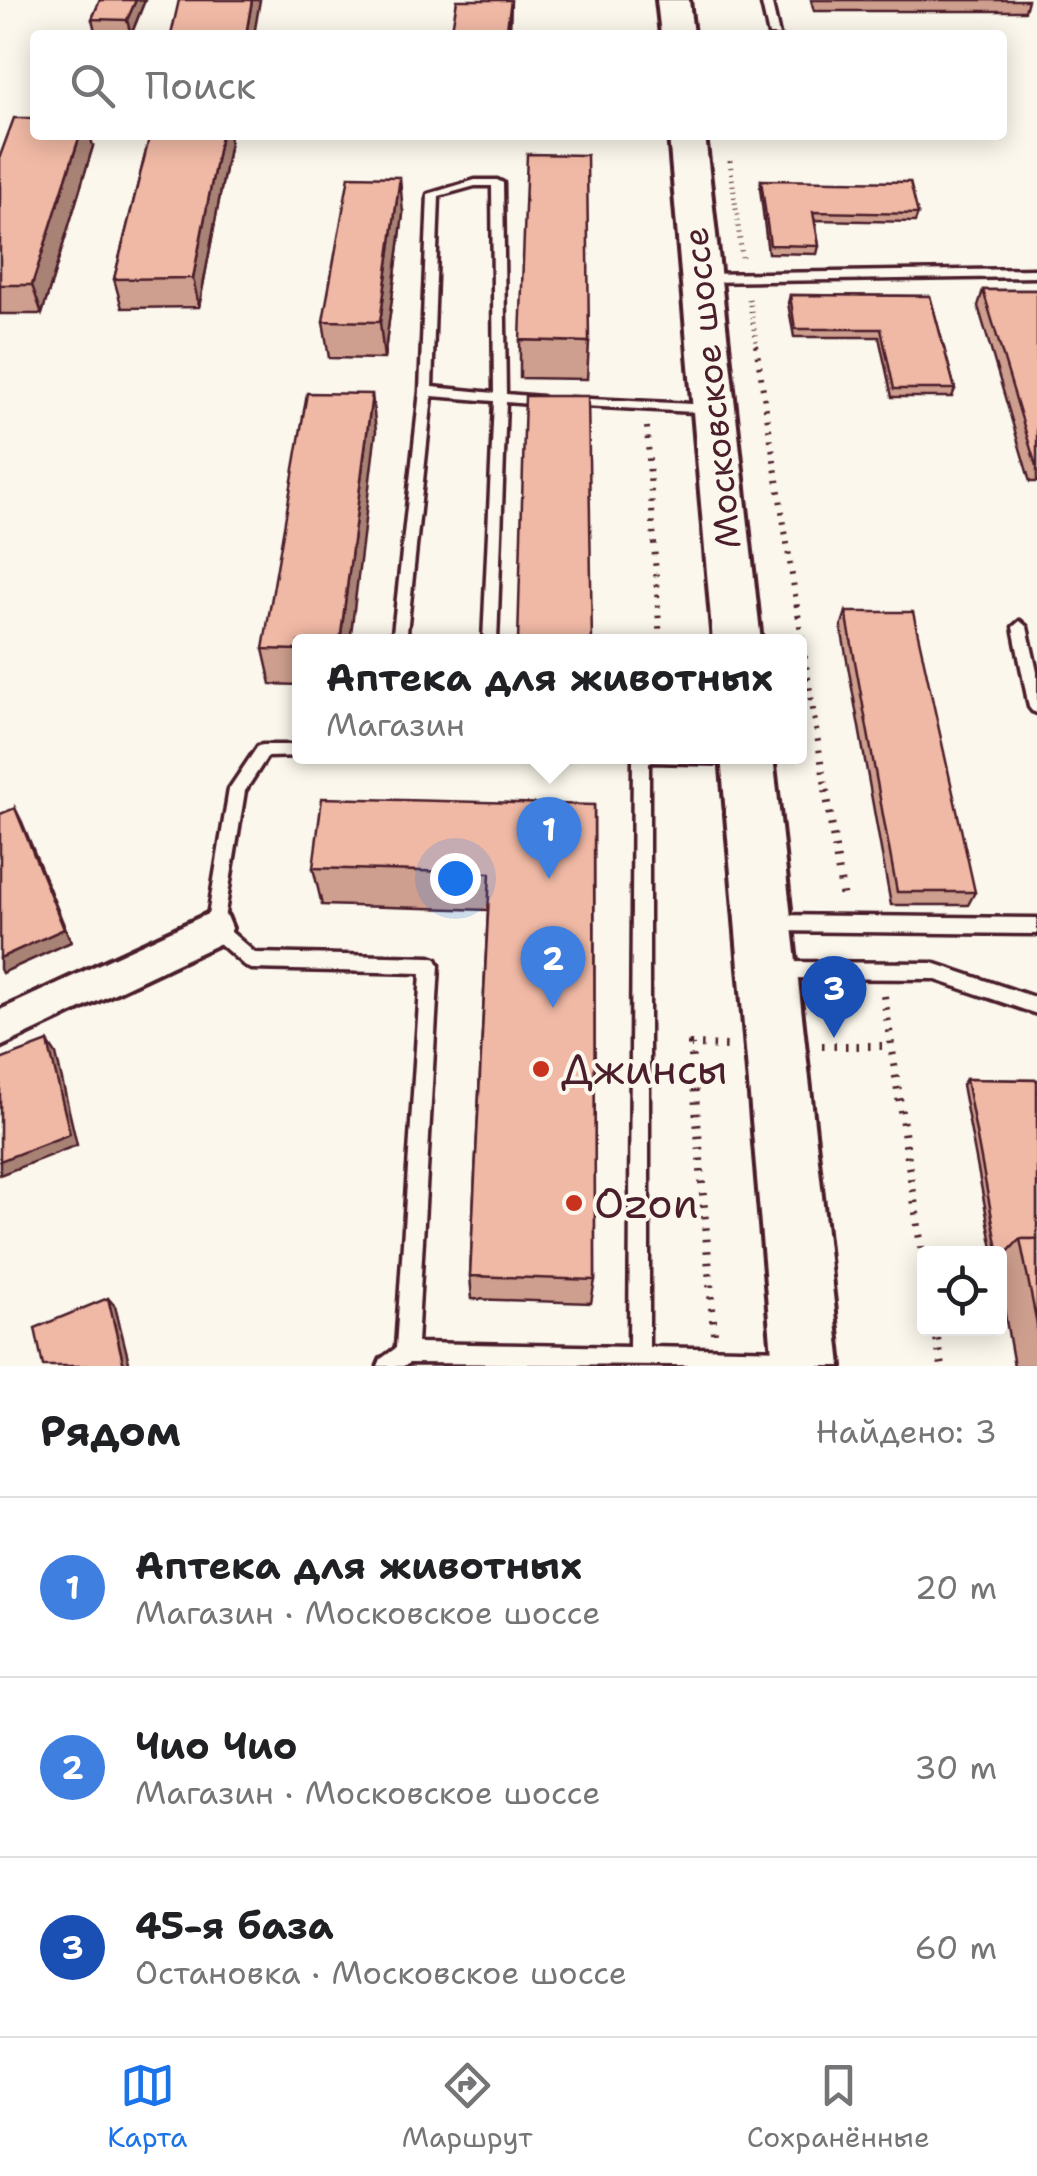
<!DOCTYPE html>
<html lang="ru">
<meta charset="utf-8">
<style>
:root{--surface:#fff;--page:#f2f2f2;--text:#202124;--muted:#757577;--line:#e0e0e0;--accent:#1a73e8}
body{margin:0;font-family:"Shantell Sans",sans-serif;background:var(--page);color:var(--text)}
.controls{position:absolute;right:30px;bottom:30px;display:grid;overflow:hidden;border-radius:10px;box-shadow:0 5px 25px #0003}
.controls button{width:90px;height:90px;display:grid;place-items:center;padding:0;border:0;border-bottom:2px solid var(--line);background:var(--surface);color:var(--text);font:50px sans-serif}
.you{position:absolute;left:455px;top:878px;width:35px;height:35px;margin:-25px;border:8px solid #fff;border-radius:50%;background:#1a73e8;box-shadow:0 0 0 15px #1a73e833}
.badge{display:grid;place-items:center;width:65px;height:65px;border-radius:50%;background:var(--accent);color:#fff;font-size:32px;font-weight:700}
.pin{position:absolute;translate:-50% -82px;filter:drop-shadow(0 2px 5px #0008)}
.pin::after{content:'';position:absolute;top:52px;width:35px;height:30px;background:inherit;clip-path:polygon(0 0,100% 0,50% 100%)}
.popup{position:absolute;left:292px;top:634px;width:515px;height:130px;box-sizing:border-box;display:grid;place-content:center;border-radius:10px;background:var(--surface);filter:drop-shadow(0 2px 8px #0005);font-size:32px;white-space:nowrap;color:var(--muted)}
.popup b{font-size:38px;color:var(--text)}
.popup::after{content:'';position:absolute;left:50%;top:100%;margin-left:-20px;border:20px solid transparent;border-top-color:var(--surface)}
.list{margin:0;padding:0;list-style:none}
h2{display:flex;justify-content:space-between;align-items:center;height:130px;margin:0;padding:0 40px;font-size:42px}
h2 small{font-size:32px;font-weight:400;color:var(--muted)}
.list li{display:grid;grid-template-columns:65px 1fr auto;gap:30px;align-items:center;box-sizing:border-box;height:180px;padding:0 40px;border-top:2px solid var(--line)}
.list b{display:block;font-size:38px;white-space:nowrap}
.list p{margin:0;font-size:32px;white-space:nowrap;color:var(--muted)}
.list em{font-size:32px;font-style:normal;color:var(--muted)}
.icon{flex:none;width:55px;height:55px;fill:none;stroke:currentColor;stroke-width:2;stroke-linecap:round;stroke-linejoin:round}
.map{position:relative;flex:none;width:1037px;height:1366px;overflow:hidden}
.search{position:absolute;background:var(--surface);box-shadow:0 5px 25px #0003;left:30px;right:30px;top:30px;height:110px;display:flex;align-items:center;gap:25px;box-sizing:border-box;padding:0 35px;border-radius:10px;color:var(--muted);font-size:38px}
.sheet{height:670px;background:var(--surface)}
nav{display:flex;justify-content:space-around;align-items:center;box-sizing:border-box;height:140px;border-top:2px solid var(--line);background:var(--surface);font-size:28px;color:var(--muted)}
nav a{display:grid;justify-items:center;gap:5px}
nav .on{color:var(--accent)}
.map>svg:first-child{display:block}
</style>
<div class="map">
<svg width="1037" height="1366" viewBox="0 0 1037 1366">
<rect width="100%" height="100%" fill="#fbf7ec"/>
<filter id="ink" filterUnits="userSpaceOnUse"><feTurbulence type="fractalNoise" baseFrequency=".01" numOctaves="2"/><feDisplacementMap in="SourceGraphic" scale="20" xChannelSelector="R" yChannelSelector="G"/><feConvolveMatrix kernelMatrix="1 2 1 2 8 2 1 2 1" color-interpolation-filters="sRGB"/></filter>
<g filter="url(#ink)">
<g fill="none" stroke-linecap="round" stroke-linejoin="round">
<defs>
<g id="lane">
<path d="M761,0H771L779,35H769Z"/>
<path d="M475,180H497L503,183L506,394L542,397L548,401L542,405L506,402L497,642H483L494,401L432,396L406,642H392L420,391L428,194ZM475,186H492L494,393L432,387L439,196Z"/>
<path d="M1037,269V277L702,282L696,278L702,274Z"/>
<path d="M570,398L712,405L718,409L712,413L565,405L564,402Z"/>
<path d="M1020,621L1027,627L1037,672V713L1032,711L1029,707L1013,627Z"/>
<path d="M263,745H299V756H302L267,757L245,791L223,925L255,953L430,957L436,959L439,965L417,1343L629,1347L633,756H745L744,763L738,764L649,762V1347L789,1350L796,1353L799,1360L797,1366L409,1363L405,1366H378L381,1359L396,1348L421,973L252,969L246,967L208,933L206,928L229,789L258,746Z"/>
<path d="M773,915L1037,918V934L773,931L767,928L765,923L767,918Z"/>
<path d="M777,962L933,963L1037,998V1014L933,979L777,978L771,976L768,970L771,964Z"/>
</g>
<path id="street" d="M214,911L227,916L232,928L227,940L0,1047V1010Z"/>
<g id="primary">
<path d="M657,0H689L693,35H661Z"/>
<path d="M669,135H705L761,642H713Z"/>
<path d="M721,756H773L841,1366H773Z"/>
</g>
</defs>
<!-- lane casing -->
<use href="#lane" stroke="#4a1f2b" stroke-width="7"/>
<!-- street casing -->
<use href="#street" stroke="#4a1f2b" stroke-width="8"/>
<!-- primary casing -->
<use href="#primary" stroke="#4a1f2b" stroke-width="8"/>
<!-- path-far2 -->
<g stroke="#4a1f2b" stroke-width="5" stroke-dasharray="1 5" stroke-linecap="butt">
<path d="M730,161L742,257"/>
<path d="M749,299L757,347"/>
</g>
<!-- path-far1 -->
<g stroke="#4a1f2b" stroke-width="6" stroke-dasharray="2.5 8" stroke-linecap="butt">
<path d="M756,345L826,793"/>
<path d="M647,427L660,642"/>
</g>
<!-- path -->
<g stroke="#4a1f2b" stroke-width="8" stroke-dasharray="2.5 9" stroke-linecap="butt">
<path d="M826,790L843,899"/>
<path d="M884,996L924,1267"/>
<path d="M822,1046H891"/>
<path d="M935,1328L942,1366"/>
<path d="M714,1333L691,1045L730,1046"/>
</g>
<!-- lane -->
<use href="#lane" fill="#fbf7ec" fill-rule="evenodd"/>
<!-- street -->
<use href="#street" fill="#fbf7ec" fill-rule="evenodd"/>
<!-- primary -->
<use href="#primary" fill="#fbf7ec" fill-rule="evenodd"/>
</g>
<!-- wall -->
<g fill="#ce9f8e" stroke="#4a1f2b" stroke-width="2.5">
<path d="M100,0H145L131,35H96L92,19Z"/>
<path d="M811,0H1028L1025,11H814Z"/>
<path d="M150,135H229L230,142L199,307L122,308L114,279Z"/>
<path d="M93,146L42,314H0V156Z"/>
<path d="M761,180L918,214L915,222L815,220L819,246L817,254L768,253L760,188Z"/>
<path d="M403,214L384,359L329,358L323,321Z"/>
<path d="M983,290H1037V482H1030L978,306Z"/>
<path d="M790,295L930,296L955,389L952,397H892L879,337H794L788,303Z"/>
<path d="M520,340L589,342L587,379L520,378Z"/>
<path d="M376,431L299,642V685L271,684L263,649Z"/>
<path d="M846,612L975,892L968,905H891L841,627Z"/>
<path d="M594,805L595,1280L591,1303L472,1299L470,1276L488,910L322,905L313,868Z"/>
<path d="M966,1079L1037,1080V1366H1014L1000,1286V1254H994L962,1085Z"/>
</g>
<!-- shaded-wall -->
<g fill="#a88274" stroke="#4a1f2b" stroke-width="2.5">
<path d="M136,0H145L131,35L127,20Z"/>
<path d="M252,0H260L254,35H246Z"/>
<path d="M511,0L510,35H506Z"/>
<path d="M80,135H90L93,146L42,314L32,285Z"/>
<path d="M221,135H229L230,142L199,307L193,278Z"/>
<path d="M400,177L403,214L384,359L380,322Z"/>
<path d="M372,394L376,431L350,642H340Z"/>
<path d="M15,808L22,822L71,942L2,973L0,969V958Z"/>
<path d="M48,1042L56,1054L77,1145L0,1175V1161Z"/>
<path d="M108,1298L115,1306L130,1366H124Z"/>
</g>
<!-- building -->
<g fill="#f0b9a5" stroke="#4a1f2b" stroke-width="2.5">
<path d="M100,0H136L127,20L92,19Z"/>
<path d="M179,0H252L246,35H171Z"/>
<path d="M457,0H511L506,35H451Z"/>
<path d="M14,118H35V135H80L32,285H0V156Z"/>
<path d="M150,135H221L193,278L114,279Z"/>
<path d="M527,154L587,155L589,342L520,340Z"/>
<path d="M349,176L400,177L380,322L323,321Z"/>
<path d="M761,180L910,182L918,214L813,212L819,246L770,245Z"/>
<path d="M983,290H1037V466H1036Z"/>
<path d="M790,295L930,296L955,389H894L881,329H795Z"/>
<path d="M307,393L372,394L340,642H299V650L263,649Z"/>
<path d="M525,396H588L592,642H518Z"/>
<path d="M846,612H913L975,892H897Z"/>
<path d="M322,798L594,805L595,1280L470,1276L490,873L313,868Z"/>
<path d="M15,808L64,929L0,958V814Z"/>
<path d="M48,1042L70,1134L0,1161V1060Z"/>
<path d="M966,1079L1037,1080V1239H1020L1000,1260Z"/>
<path d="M1020,1239H1037V1324Z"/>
<path d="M108,1298L124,1366H43L35,1328Z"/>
</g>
</g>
<!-- markers -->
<g fill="#c8321e" stroke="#fbf7ec" stroke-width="4">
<circle cx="541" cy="1069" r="10"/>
<circle cx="574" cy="1203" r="10"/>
</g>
<g text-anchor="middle" stroke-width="8" stroke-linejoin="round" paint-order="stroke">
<!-- street labels -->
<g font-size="35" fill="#4a1f2b" stroke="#fbf7ec">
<text transform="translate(712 388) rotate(-96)" y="12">Московское шоссе</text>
</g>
<!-- near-poi labels -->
<g font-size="42" fill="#4a1f2b" stroke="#fbf7ec" text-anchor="start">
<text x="561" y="1084">Джинсы</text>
<text x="594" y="1218">Ozon</text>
</g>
</g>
</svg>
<div class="controls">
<button><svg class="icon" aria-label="locate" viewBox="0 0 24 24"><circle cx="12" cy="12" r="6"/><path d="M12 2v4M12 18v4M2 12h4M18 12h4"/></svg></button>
</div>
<div class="you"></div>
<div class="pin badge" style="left:549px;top:879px;background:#3f7fe0">1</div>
<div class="popup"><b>Аптека для животных</b>Магазин</div>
<div class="pin badge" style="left:553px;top:1008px;background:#3f7fe0">2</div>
<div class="pin badge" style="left:834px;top:1038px;background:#1a4fb4">3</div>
<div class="search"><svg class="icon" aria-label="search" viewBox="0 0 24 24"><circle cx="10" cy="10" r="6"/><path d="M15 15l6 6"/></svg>Поиск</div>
</div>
<section class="sheet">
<h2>Рядом<small>Найдено: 3</small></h2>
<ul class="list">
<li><span class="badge" style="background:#3f7fe0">1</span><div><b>Аптека для животных</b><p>Магазин · Московское шоссе</p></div><em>20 m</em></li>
<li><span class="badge" style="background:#3f7fe0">2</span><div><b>Чио Чио</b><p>Магазин · Московское шоссе</p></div><em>30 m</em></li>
<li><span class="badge" style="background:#1a4fb4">3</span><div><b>45-я база</b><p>Остановка · Московское шоссе</p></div><em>60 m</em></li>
</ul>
</section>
<nav>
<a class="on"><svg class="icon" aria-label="map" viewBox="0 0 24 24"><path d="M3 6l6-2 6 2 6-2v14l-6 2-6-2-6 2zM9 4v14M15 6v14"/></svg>Карта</a>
<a><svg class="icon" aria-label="directions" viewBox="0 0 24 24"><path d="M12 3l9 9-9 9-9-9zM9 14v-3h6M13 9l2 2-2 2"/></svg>Маршрут</a>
<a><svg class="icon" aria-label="saved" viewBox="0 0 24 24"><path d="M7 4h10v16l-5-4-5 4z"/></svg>Сохранённые</a>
</nav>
